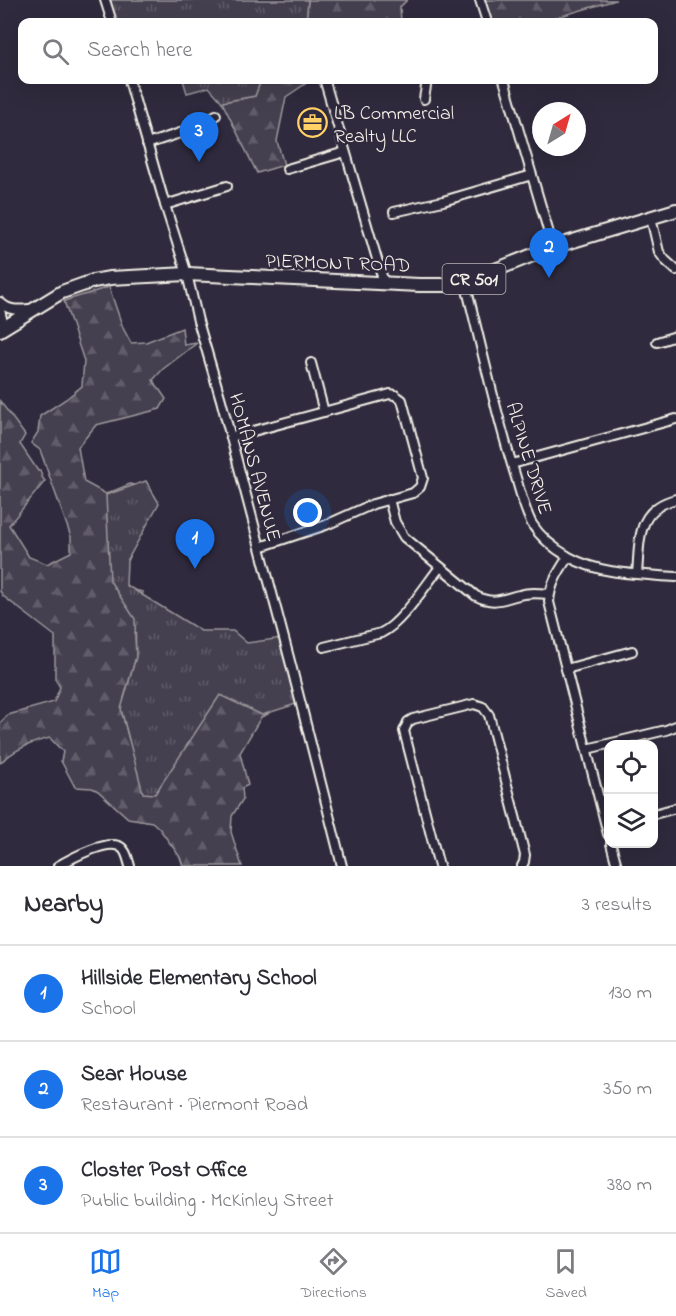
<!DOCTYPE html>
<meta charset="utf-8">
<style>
:root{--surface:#fff;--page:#f2f2f3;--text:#2b2b33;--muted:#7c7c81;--line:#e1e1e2;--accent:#1a73e8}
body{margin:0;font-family:"Indie Flower",sans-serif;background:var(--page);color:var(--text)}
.controls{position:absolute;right:18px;bottom:18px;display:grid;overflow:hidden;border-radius:12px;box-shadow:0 6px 24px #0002}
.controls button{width:54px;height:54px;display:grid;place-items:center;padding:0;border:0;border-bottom:2px solid var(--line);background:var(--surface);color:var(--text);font:30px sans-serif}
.compass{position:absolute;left:532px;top:102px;width:54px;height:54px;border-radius:50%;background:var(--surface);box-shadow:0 6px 24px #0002;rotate:37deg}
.you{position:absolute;left:308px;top:513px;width:21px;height:21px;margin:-15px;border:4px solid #fff;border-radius:50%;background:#1a73e8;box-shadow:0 0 0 9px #1a73e833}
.badge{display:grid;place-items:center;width:39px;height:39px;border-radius:50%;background:var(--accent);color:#fff;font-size:20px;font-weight:700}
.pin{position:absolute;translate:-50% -50px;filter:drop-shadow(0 2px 3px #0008)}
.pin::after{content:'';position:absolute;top:32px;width:21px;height:18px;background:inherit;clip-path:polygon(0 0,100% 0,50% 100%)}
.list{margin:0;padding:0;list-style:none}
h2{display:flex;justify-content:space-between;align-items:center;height:78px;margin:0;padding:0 24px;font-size:26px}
h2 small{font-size:20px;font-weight:400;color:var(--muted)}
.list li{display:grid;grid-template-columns:39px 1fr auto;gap:18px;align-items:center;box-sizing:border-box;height:96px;padding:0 24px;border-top:2px solid var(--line)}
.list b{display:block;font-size:22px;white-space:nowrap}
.list p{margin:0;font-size:20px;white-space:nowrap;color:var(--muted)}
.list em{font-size:20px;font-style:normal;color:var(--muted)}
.icon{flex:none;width:33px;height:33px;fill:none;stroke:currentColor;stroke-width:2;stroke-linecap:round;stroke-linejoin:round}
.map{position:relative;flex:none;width:676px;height:866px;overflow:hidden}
.search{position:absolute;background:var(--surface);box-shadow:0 6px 24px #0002;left:18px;right:18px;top:18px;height:66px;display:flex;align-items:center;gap:15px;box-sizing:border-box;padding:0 21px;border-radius:12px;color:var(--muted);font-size:22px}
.sheet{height:366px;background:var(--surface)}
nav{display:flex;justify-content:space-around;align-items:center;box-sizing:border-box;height:84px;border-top:2px solid var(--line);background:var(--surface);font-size:16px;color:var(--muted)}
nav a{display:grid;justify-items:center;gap:3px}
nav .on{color:var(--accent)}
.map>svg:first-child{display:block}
</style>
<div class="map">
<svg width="676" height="866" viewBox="0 0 676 866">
<defs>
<pattern id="forest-firs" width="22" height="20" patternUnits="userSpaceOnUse" patternTransform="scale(1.5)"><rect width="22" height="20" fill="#454050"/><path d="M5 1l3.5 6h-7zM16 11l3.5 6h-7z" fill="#605c69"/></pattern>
<pattern id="park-tufts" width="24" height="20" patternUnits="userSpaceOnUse" patternTransform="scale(1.5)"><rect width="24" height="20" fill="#454050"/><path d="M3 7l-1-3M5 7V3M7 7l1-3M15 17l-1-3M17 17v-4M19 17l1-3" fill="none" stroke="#605c69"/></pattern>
</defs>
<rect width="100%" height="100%" fill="#2f2a3d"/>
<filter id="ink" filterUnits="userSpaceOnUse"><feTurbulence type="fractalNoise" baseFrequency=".0167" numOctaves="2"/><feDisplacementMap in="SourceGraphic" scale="12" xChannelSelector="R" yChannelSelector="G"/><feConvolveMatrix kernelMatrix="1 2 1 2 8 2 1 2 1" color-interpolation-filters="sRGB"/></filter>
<g filter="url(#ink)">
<!-- forest -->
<g fill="url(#forest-firs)" stroke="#9c989c" stroke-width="1.5">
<path d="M308,0H407L400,7L401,22H306Z"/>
<path d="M484,0H616L540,22H490Z"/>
<path d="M261,80H311L286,97L277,141L284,165L257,173L222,102L255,96Z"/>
<path d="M109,287L123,328L131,343L146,342L182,328L184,345L197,343L163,369L153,380L166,399L160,409L96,425L78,447L84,482L106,494L130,484L142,487L133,512L121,587L143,592L135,635L136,657L124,698L122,713L129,740L220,695L244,706L266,701L268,714L261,717L240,753L248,785L242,788L243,799L232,816L231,832L242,866H183L180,857L159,828L152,822L128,818L98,791L92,788L75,787L61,761L63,752L50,738C32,742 14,750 0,763V723L8,715L54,702L60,687L55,679V636L3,596L0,591V401L25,435L20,444L38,471L40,470L42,477L45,481L9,525L29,557L47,564L71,552V537L40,450L31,443L38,432L40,416L66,399L82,386L84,361L64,301Z"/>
</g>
<!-- park -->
<g fill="url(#park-tufts)" stroke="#9c989c" stroke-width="1.5">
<path d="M106,0H308L306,22H112Z"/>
<path d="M183,80H261L255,96L222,102L209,87L187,93Z"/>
<path d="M146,481L159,503L127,561L126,585L201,631H233L247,643L282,638L299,703L262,715L220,695L155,794L143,793L121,709L136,657L135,619L110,581L106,495Z"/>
</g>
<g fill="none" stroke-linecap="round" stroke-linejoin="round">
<defs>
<g id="street">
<path d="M105,0L112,22"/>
<path d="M480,0L487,22"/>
<path d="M129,80L165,205L187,274L198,321L221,400L291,665L342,866"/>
<path d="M504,80L553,247"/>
<path d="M325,82L384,283"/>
<path d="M424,99L427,80"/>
<path d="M147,144L192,129L216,115"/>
<path d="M287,169L345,152"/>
<path d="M165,205L227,186"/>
<path d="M394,212L443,201L532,175"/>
<path d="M651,218L659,252L665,260L676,270"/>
<path d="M465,282C481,344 494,407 513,468C519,486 523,507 532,524C541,538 555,549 569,557C601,575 640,574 676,577"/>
<path d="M0,302C8,311 18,310 29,309"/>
<path d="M0,310L4,327"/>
<path d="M657,342L676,336"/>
<path d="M311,363L324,412"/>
<path d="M231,437L390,394L395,395L402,400L423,478L420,487L413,493L373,504L326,525L260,547"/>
<path d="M512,464L676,419"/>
<path d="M389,499L395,522L404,537L476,596C494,605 502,599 519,595C530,592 539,593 549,594"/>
<path d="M568,557C559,571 550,584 549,602L608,834"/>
<path d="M637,574C640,540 636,509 676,499"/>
<path d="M324,647L381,633C401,624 425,586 440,567"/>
<path d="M566,669L632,651"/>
<path d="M587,749L666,730L676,726"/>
<path d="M654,814L676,808"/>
<path d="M611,844L617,866"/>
<path d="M58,866C70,859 110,837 122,848C127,852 128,860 130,866"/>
<path d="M439,866L404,731L408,722L413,719L474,704L483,707L489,715L525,855L524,862L522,866"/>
</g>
<path id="primary" d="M0,330L62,292L93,281L110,278L187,274L419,285H454L465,282L553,247L676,210"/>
</defs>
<!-- street casing -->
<use href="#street" stroke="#f4f1e8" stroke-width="12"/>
<!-- primary casing -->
<use href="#primary" stroke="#f4f1e8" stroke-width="16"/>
<!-- street -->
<use href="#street" stroke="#2f2a3d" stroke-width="8"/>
<!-- primary -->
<use href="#primary" stroke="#2f2a3d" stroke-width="12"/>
</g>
</g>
<!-- icons -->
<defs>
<symbol id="office-ring" viewBox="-11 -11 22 22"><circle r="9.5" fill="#2f2a3d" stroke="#ffd166" stroke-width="1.5"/><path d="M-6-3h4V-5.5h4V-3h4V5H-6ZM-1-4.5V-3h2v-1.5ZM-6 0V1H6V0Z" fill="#ffd166"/></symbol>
</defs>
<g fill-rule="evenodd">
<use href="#office-ring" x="296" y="106" width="33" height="33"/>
</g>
<g text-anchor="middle" stroke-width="5" stroke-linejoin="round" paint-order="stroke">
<!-- shield labels -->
<rect fill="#2f2a3d" stroke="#b9b5b5" stroke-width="1.5" x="442.5" y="264" width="63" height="30" rx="4.5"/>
<g font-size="18" font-weight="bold" fill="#f4f1e8">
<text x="474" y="285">CR 501</text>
</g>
<!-- poi labels -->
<g font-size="20" fill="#f4f1e8" stroke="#2f2a3d" text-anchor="start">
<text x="334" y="119">LB Commercial<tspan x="334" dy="23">Realty LLC</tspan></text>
</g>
<!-- street labels -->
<g font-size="20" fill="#f4f1e8" stroke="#2f2a3d">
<text transform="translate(338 262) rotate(2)" y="7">PIERMONT ROAD</text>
<text transform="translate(530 458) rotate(73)" y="7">ALPINE DRIVE</text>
<text transform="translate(256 467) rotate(75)" y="7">HOMANS AVENUE</text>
</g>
</g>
</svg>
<div class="controls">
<button><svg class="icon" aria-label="locate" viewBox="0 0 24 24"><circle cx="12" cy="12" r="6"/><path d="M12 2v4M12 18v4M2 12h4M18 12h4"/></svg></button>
<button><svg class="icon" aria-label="layers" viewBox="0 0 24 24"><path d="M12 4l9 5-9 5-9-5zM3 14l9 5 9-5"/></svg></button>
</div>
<svg class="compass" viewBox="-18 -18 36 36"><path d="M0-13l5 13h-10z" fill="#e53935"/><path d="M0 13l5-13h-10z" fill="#7c7c81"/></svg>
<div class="you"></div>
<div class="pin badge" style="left:195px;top:569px">1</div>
<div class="pin badge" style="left:549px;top:278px">2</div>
<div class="pin badge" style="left:199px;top:162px">3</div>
<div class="search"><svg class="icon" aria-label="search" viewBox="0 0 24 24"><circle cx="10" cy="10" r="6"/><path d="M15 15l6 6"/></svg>Search here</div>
</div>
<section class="sheet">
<h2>Nearby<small>3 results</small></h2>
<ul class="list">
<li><span class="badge">1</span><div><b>Hillside Elementary School</b><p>School</p></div><em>130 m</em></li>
<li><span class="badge">2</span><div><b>Sear House</b><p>Restaurant · Piermont Road</p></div><em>350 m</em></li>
<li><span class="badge">3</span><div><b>Closter Post Office</b><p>Public building · McKinley Street</p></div><em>380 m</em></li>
</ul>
</section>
<nav>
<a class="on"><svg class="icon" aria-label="map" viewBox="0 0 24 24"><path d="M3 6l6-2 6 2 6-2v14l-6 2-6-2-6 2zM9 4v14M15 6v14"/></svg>Map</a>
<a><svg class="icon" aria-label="directions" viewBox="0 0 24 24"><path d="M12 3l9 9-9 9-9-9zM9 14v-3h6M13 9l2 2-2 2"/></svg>Directions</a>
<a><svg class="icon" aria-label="saved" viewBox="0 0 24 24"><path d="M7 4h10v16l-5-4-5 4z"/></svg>Saved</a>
</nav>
